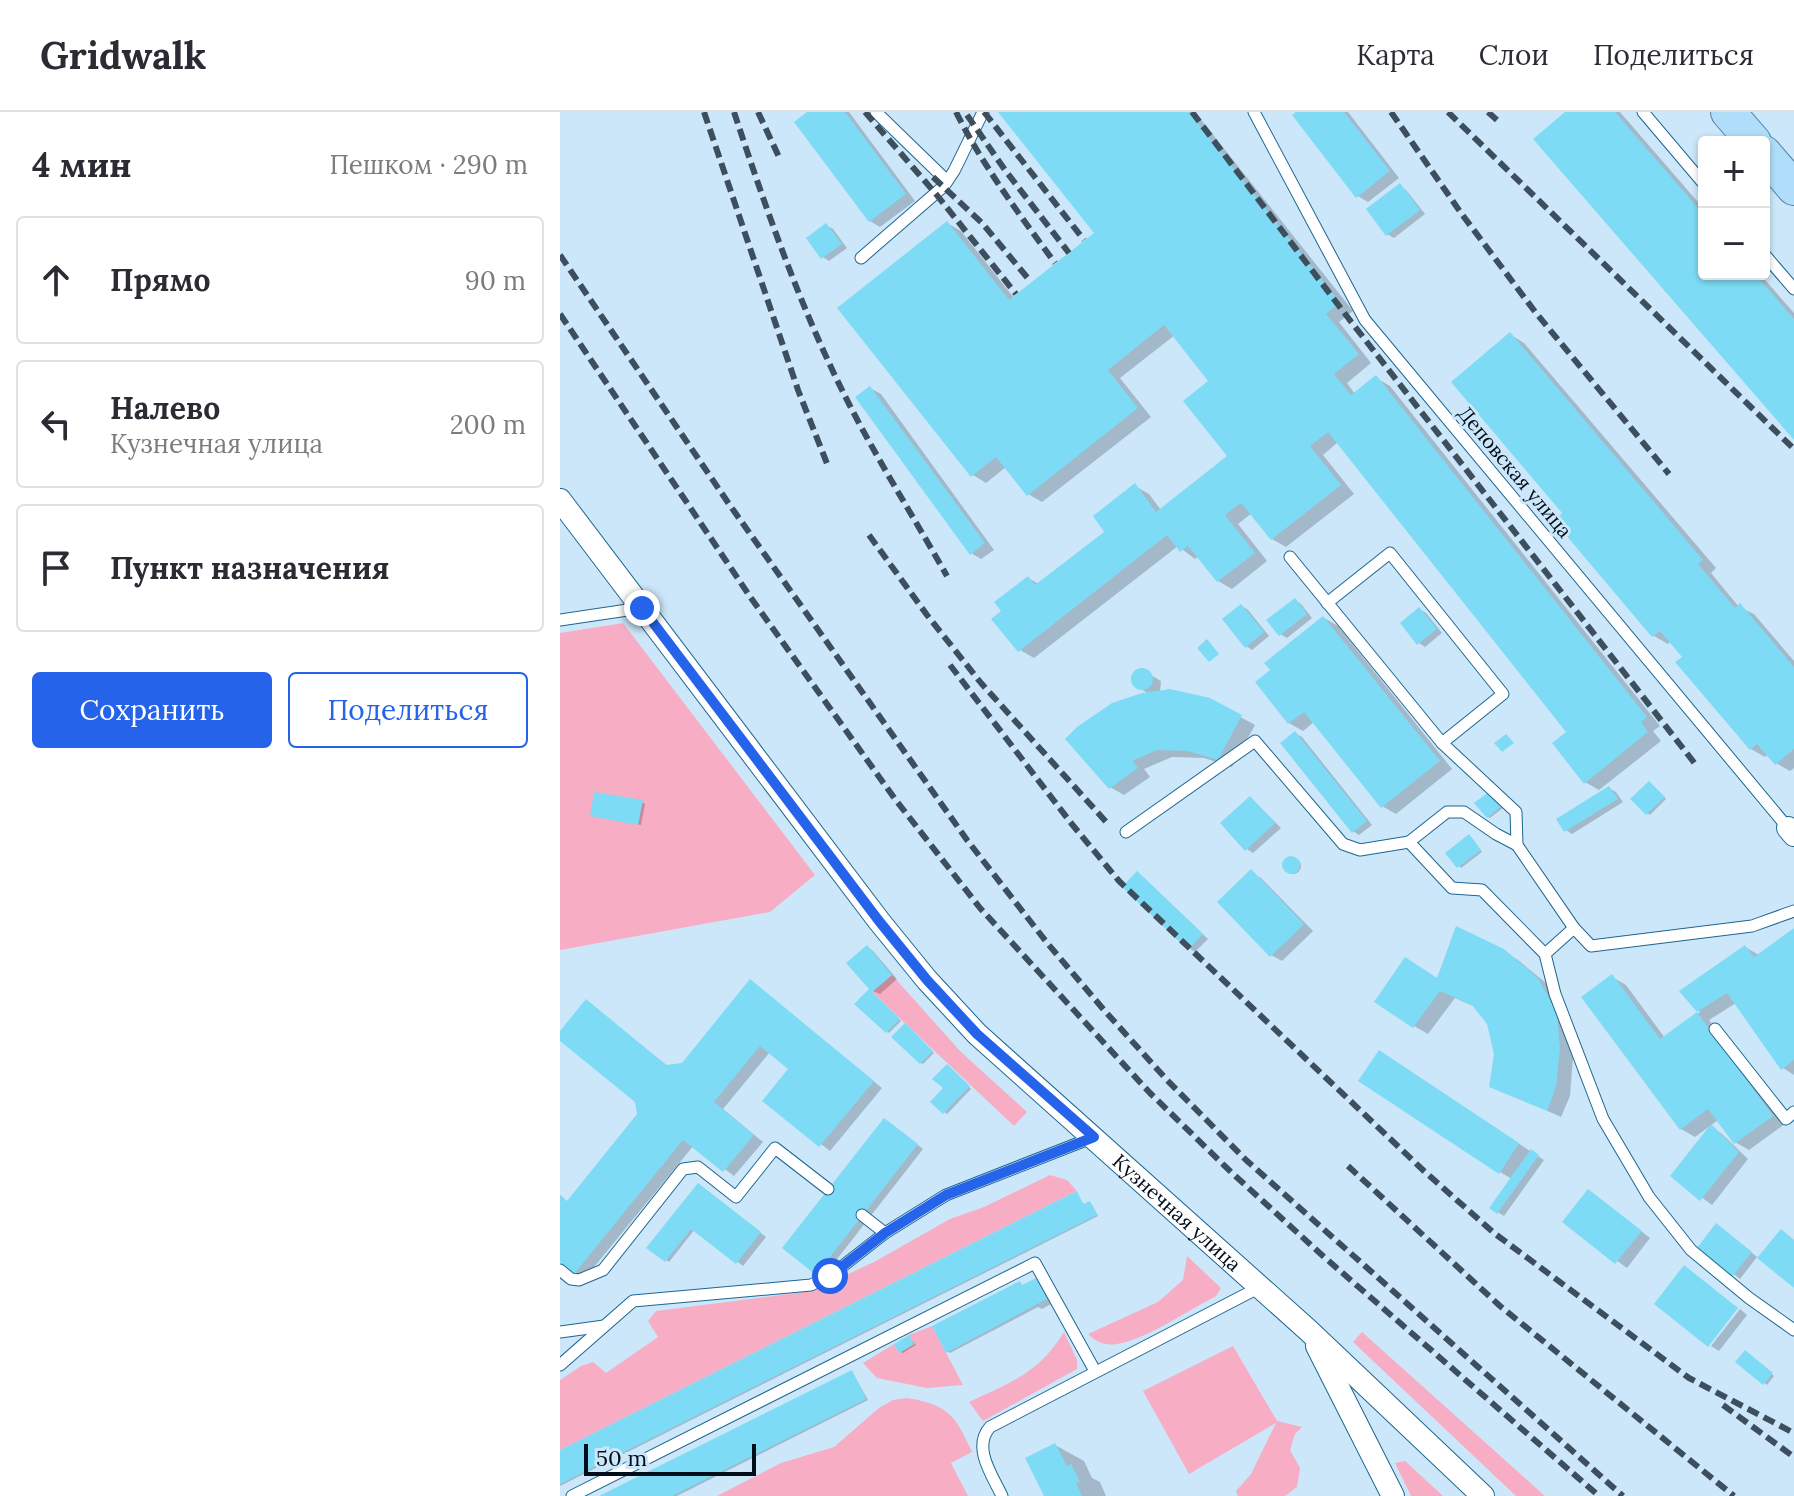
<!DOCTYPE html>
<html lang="ru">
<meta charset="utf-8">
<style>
:root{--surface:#fff;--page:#f7f7f7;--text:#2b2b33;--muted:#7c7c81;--line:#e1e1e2;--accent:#2563eb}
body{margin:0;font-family:Lora,serif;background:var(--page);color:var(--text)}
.controls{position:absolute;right:24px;top:24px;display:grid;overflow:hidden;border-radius:8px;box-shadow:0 2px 6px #0004}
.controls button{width:72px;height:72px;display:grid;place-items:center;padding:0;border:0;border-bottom:2px solid var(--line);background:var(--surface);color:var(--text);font:40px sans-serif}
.scale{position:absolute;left:24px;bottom:20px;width:172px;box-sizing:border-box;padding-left:8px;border:4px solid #000d1a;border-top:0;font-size:22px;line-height:28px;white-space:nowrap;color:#000d1a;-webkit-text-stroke:6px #cce7fa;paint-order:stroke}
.stop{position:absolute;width:24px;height:24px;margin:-18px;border:6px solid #2563eb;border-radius:50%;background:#fff}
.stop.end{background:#2563eb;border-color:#fff;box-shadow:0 2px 8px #0008}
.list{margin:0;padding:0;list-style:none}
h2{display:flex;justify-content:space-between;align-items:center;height:104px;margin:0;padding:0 32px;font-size:34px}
h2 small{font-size:26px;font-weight:400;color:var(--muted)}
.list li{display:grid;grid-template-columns:52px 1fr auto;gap:24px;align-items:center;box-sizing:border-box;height:128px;margin:0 16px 16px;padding:0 16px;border:2px solid var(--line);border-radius:8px}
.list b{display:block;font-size:30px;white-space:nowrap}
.list p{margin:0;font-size:26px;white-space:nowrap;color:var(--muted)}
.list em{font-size:26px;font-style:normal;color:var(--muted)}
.actions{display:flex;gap:16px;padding:24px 32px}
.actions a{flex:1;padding:18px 0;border:2px solid var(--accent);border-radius:8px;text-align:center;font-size:28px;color:var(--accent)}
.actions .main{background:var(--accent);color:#fff}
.icon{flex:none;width:44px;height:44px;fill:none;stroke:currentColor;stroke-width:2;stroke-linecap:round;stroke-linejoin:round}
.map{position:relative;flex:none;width:1234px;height:1384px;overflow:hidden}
header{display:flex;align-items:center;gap:48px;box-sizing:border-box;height:112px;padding:0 40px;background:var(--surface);border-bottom:2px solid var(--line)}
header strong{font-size:38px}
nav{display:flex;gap:44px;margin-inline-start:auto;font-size:28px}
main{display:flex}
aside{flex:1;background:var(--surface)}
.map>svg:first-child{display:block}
</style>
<header>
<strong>Gridwalk</strong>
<nav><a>Карта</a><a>Слои</a><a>Поделиться</a></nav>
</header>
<main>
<aside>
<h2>4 мин<small>Пешком · 290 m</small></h2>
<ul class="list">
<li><svg class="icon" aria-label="ahead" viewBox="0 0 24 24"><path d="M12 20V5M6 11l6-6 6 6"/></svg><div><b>Прямо</b></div><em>90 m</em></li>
<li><svg class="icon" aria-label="left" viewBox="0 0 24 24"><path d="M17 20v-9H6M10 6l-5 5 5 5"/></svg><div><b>Налево</b><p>Кузнечная улица</p></div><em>200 m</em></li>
<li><svg class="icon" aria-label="arrive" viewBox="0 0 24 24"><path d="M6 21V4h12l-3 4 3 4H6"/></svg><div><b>Пункт назначения</b></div></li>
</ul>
<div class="actions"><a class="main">Сохранить</a><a>Поделиться</a></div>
</aside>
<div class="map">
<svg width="1234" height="1384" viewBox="0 0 1234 1384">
<rect width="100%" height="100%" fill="#cce7fa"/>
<!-- green -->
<g fill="#f7aec5">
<path d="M63,511L255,763L210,800L0,838V521Z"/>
<path d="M332,863L401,940L467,1000L454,1014L312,880Z"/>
<path d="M490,1063L507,1068L517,1079L0,1338V1268L21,1254L33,1250L46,1261L98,1225L88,1209L96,1199L252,1179L314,1150L390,1107L424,1095Z"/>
<path d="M627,1144L661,1176L656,1184C631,1197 583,1229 557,1232C545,1234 536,1230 528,1222L598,1190L623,1168Z"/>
<path d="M372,1214L403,1273L367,1276L317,1266L303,1251L334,1232L339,1241L354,1232L349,1223Z"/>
<path d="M504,1220L517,1248V1257L423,1309L409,1290C451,1270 478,1262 504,1220Z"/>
<path d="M802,1220L985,1384H956L793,1230Z"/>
<path d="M673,1234L717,1309L742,1315L735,1322L730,1338L740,1356L737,1375L725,1384H678L676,1379L691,1362L716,1311L629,1362L583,1279Z"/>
<path d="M347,1286C389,1293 395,1303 412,1340L391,1351L408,1384H157L221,1351L274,1335L319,1296L333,1288Z"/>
<path d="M845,1349L883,1384H851L835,1351Z"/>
</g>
<!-- shadow -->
<g fill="#0003">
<path d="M250,0H289L355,89L320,115L310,109Z"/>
<path d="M441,0H635L793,199L779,210L811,251L787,271L795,282L816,266L830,274L1100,614L1093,619L1101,629L1039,678L1025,670L1008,621L778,330L763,343L794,382L726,435L712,427L692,401L678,412L707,449L672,477L658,469L639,444L635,447L618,434L474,546L460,538L443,499L468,466L479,472L547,421L575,374L589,382L601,398L669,345L651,269L615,223L560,266L591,305L482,390L468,382L446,355L426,371L413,363L387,111L401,119L454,186L536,121Z"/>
<path d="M740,0H788L839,66L808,90L798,84Z"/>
<path d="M1008,0H1060L1144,97V162H1200L1234,201V325Z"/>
<path d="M840,74L846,78L865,102L834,126L827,122Z"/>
<path d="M266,113L273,117L287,136L269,149L263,145Z"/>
<path d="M951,223L964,231L1156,456L1151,461L1179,495L1194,502L1234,549V656L1230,659L1216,651L1208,642L1205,645L1191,637L1111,529L1108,532L1094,524L1005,402Z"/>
<path d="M310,276L321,282L434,438L421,447L411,441Z"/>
<path d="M735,488L741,492L752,506L727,526L720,522Z"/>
<path d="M682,494L688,498L709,524L692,538L686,534Z"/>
<path d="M859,497L866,501L882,521L865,535L859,531Z"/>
<path d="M764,506L778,514L892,657L836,702L822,694L754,610L743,619L729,611Z"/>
<path d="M582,558L601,569L600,580L649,588L695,613L672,655L644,646L612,645L584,657L590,665L564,683L550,675L589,582L578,575L573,568L576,560Z"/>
<path d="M735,621L742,625L812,713L799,723L793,719Z"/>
<path d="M1092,673L1106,687L1090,703L1087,701Z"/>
<path d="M1049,676L1056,680L1063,690L1012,722L1006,718Z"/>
<path d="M933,683L943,696L930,706L928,705Z"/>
<path d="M691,686L721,716L693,741L687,737Z"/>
<path d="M82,690L85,692L81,713L32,703Z"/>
<path d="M912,726L922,740L901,756L888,741Z"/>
<circle cx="733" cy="754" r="8"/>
<path d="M691,760L701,766L753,819L722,849L711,843Z"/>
<path d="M583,765L648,827L635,840L629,836Z"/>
<path d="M1234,819V963L1223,956L1176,891L1149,908L1225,1012L1189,1038L1175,1030L1158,1008L1135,1025L1121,1017L1052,865L1066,873L1105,926L1140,900L1122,880L1185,835L1199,843Z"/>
<path d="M307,835L313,839L337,867L320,882L313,879Z"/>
<path d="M943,839L958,848L992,876L1010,911L1013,945L1010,984L1001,1005L931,974L936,942L929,911L915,895L895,886L868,922L854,914L879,868Z"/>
<path d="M191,870L322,976L270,1039L205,989L231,957L210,940L163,997L203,1030L174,1064L134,1033L25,1166L15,1160L0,1148V1083L8,1090L79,1003L77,989L0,926V923L27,890L109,955L123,953Z"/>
<path d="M312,881L341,909L329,921L327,919Z"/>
<path d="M347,915L374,941L363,952L361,951Z"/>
<path d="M830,947L984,1048L944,1104L931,1096L952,1067L940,1060Z"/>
<path d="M390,956L411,977L387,1002L384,1000Z"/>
<path d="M331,1012L363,1037L263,1165L257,1161Z"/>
<path d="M1151,1015L1161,1021L1188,1047L1152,1093L1113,1064Z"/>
<path d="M145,1077L206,1125L183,1154L135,1117L109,1150L89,1135Z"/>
<path d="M516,1081L525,1094L532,1093L538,1104L0,1374V1340Z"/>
<path d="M1039,1086L1090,1126L1067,1156L1005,1110Z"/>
<path d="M1163,1117L1197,1145L1180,1167L1139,1135Z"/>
<path d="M476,1168L483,1172L493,1191L482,1197L478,1195L390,1241L387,1239L465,1183Z"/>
<path d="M1180,1197L1187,1203L1159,1239L1151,1234Z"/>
<path d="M349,1225L356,1233L343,1241L340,1240Z"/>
<path d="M1188,1242L1214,1264L1207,1273L1178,1250Z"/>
<path d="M292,1260L308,1288L117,1384H43Z"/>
<path d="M495,1333L524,1349L532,1366L540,1370L546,1384H486Z"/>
</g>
<!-- building -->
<g fill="#7edbf5">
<path d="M247,0H285L346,82L309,110L234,10Z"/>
<path d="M438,0H629L780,191L766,202L799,242L774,262L791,283L816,263L1087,605L1081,610L1088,620L1024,672L992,631L1006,620L768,320L750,334L781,373L711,428L681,391L665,403L695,441L657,470L628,434L620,440L607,423L458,540L431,507L441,499L434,490L468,464L475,473L544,420L533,404L575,371L596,400L667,344L623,289L648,269L604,213L548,258L578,296L467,384L436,345L411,365L277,196L387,109L449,188L534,121Z"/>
<path d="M736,0H784L830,59L796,86L732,3Z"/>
<path d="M1005,0H1055L1144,103V162H1195L1234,207V328L973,27Z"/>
<path d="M840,71L860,98L826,124L806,97Z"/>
<path d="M266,111L282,132L261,147L246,126Z"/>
<path d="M950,220L1143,448L1138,452L1175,496L1180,491L1234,555V637L1215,653L1197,632L1190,638L1115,550L1122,545L1100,519L1092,525L994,409L1002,401L891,270Z"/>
<path d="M310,274L425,431L410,443L295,285Z"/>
<path d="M735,486L747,502L719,524L706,508Z"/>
<path d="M681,492L704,520L685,536L662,507Z"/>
<path d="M859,495L877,517L857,533L840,511Z"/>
<path d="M763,504L880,649L821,696L744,600L728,612L695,570L710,558L704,551Z"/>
<path d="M647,527L659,542L649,550L637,536Z"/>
<circle cx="582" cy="567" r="11"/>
<path d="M610,577L650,586L682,603L658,648L628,639L597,638L572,649L578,656L549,677L505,627L517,615L552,591L582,581Z"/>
<path d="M735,619L807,709L792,721L720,631Z"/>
<path d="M946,622L954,631L942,640L934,631Z"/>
<path d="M1089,669L1105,685L1086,703L1070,687Z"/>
<path d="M1049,674L1058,687L1004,720L996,707Z"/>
<path d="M930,679L942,694L927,706L914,691Z"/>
<path d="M34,680L83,688L78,713L30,704Z"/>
<path d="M690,684L715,711L685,739L660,711Z"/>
<path d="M909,722L921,738L897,756L885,741Z"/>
<circle cx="731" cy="753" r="9"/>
<path d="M691,757L744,812L710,845L657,790Z"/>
<path d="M577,759L643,822L628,838L562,775Z"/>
<path d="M896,814L944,837L978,866L997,901L1000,936L996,975L987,999L929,975L934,942L927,912L912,893L880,879L853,916L814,890L845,845L877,866Z"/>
<path d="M1234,816V948L1221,958L1167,881L1137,900L1119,879L1185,833L1194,845Z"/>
<path d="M307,833L332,863L312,880L340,907L326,921L294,892L309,877L286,851Z"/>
<path d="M1052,862L1100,927L1137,900L1213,1004L1174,1032L1148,997L1120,1018L1021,885Z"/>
<path d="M190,867L314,969L259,1035L202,989L228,957L200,934L154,990L194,1023L163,1060L123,1028L14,1162L0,1150V1084L7,1089L77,1002L75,990L0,929V919L26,887L106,953L122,951Z"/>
<path d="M345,911L373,939L360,952L331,925Z"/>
<path d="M819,938L959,1031L939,1062L798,969Z"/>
<path d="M387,952L410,974L383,1002L370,990L383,976L372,967Z"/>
<path d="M324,1006L358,1032L256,1163L222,1136Z"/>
<path d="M1151,1012L1179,1040L1140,1089L1110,1064Z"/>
<path d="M971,1037L979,1043L937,1102L929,1096Z"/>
<path d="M138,1071L201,1120L176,1152L131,1117L105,1150L86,1136Z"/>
<path d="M1028,1077L1082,1119L1055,1152L1002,1110Z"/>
<path d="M517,1079L523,1092L530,1089L537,1103L0,1372V1338Z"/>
<path d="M1156,1111L1192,1140L1172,1165L1137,1136Z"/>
<path d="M1221,1117L1234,1128V1176L1197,1146Z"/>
<path d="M1124,1153L1178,1196L1148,1235L1094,1192Z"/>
<path d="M476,1166L487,1187L386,1241L372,1214L460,1169L462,1173Z"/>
<path d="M349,1223L354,1232L339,1241L334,1232Z"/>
<path d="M1185,1238L1213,1261L1203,1273L1175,1250Z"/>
<path d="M292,1258L306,1287L112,1384H39Z"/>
<path d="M495,1331L507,1354L511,1352L520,1370L516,1371L522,1384H484L465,1346Z"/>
</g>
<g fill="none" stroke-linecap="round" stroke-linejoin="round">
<defs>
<g id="service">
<path d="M316,0L387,69"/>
<path d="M694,0L805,208L1228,716L1230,713"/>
<path d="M1083,0L1144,72"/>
<path d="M1204,142L1234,177"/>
<path d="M301,146L384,74L394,59L423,0"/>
<path d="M730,445L882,631L956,700L957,733L1014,816L1031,834L1192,814L1234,799"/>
<path d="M767,491L830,441L943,582L882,631"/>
<path d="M0,508L81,496"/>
<path d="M566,720L695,629L783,732L800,738L849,730L887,700H904L936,722L957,733"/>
<path d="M849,730L892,776L922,778L985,842L995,882L1043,1007L1089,1085L1131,1138L1189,1186L1234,1218"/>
<path d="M985,842L1014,816"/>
<path d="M1155,917L1226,1007L1234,1000"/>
<path d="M302,1103L325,1121"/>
<path d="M0,1158L11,1167L19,1168L43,1158L123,1057L138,1055L176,1085L215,1036L268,1077"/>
<path d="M0,1220L44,1214"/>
<path d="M0,1253L73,1189L251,1173L270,1164L325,1121L386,1083L534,1025"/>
<path d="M12,1384L475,1151L535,1259"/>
<path d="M442,1384C432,1363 412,1335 430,1315L700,1175"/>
</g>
<g id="minor">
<path id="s1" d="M0,388L319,809L367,868L417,922L749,1219L923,1384"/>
<path d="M1228,716L1234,723"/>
<path d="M757,1234L833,1384"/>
</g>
<g id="primary">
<path d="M1168,0L1194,30"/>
<path d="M1204,41L1234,76"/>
</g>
</defs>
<!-- service casing -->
<use href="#service" stroke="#1d668f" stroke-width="13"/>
<!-- minor casing -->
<use href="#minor" stroke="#1d668f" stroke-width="24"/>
<!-- primary casing -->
<use href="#primary" stroke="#5185a9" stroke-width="36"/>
<!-- service -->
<use href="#service" stroke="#fff" stroke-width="11"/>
<!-- minor -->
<use href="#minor" stroke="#fff" stroke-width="22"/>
<!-- primary -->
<use href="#primary" stroke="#b0ddfa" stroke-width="34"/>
<!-- rail -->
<g stroke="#3d4e5d" stroke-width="6" stroke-dasharray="12 6" stroke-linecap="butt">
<path d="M144,0L238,278L268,354"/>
<path d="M174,0C205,94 238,189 282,278C313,341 352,402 387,464"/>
<path d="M198,0L219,45"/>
<path d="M305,0L376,82L456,182"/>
<path d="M396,0C423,54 459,102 495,151"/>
<path d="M424,0L524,128"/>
<path d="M632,0L789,207L1136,653"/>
<path d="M831,0L901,101L976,201L1109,362"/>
<path d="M888,0L1234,337"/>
<path d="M928,0L938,9"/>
<path d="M407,3L445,58L509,141"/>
<path d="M373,65L422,111L471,170"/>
<path d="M0,143L169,392L407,728L488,832L544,898L607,968L686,1048L1063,1384"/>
<path d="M0,202L191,486L335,687L420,796L590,981L671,1060L763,1144L1039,1384"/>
<path d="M309,423L367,503L421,571L548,712"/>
<path d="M390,553L511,711L559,769L864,1059L934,1121L1129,1266L1234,1321"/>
<path d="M788,1054L940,1194L1174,1384"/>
<path d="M1163,1293L1234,1345"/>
</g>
</g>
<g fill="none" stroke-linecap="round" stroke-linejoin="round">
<!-- route -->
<path stroke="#2563eb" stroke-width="10" d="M82,496L319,809L367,868L417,922L534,1025L386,1083L325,1121L270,1164"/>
</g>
<g text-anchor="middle" stroke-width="6" stroke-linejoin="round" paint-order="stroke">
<!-- street labels -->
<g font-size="20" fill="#000d1a" stroke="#cce7fa">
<text transform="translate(955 360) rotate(50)" y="7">Деповская улица</text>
<text dy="7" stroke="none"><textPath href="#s1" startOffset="946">Кузнечная улица</textPath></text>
</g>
</g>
</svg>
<div class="controls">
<button>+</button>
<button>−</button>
</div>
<div class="scale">50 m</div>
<div class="stop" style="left:270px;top:1164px"></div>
<div class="stop end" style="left:82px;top:496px"></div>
</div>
</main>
